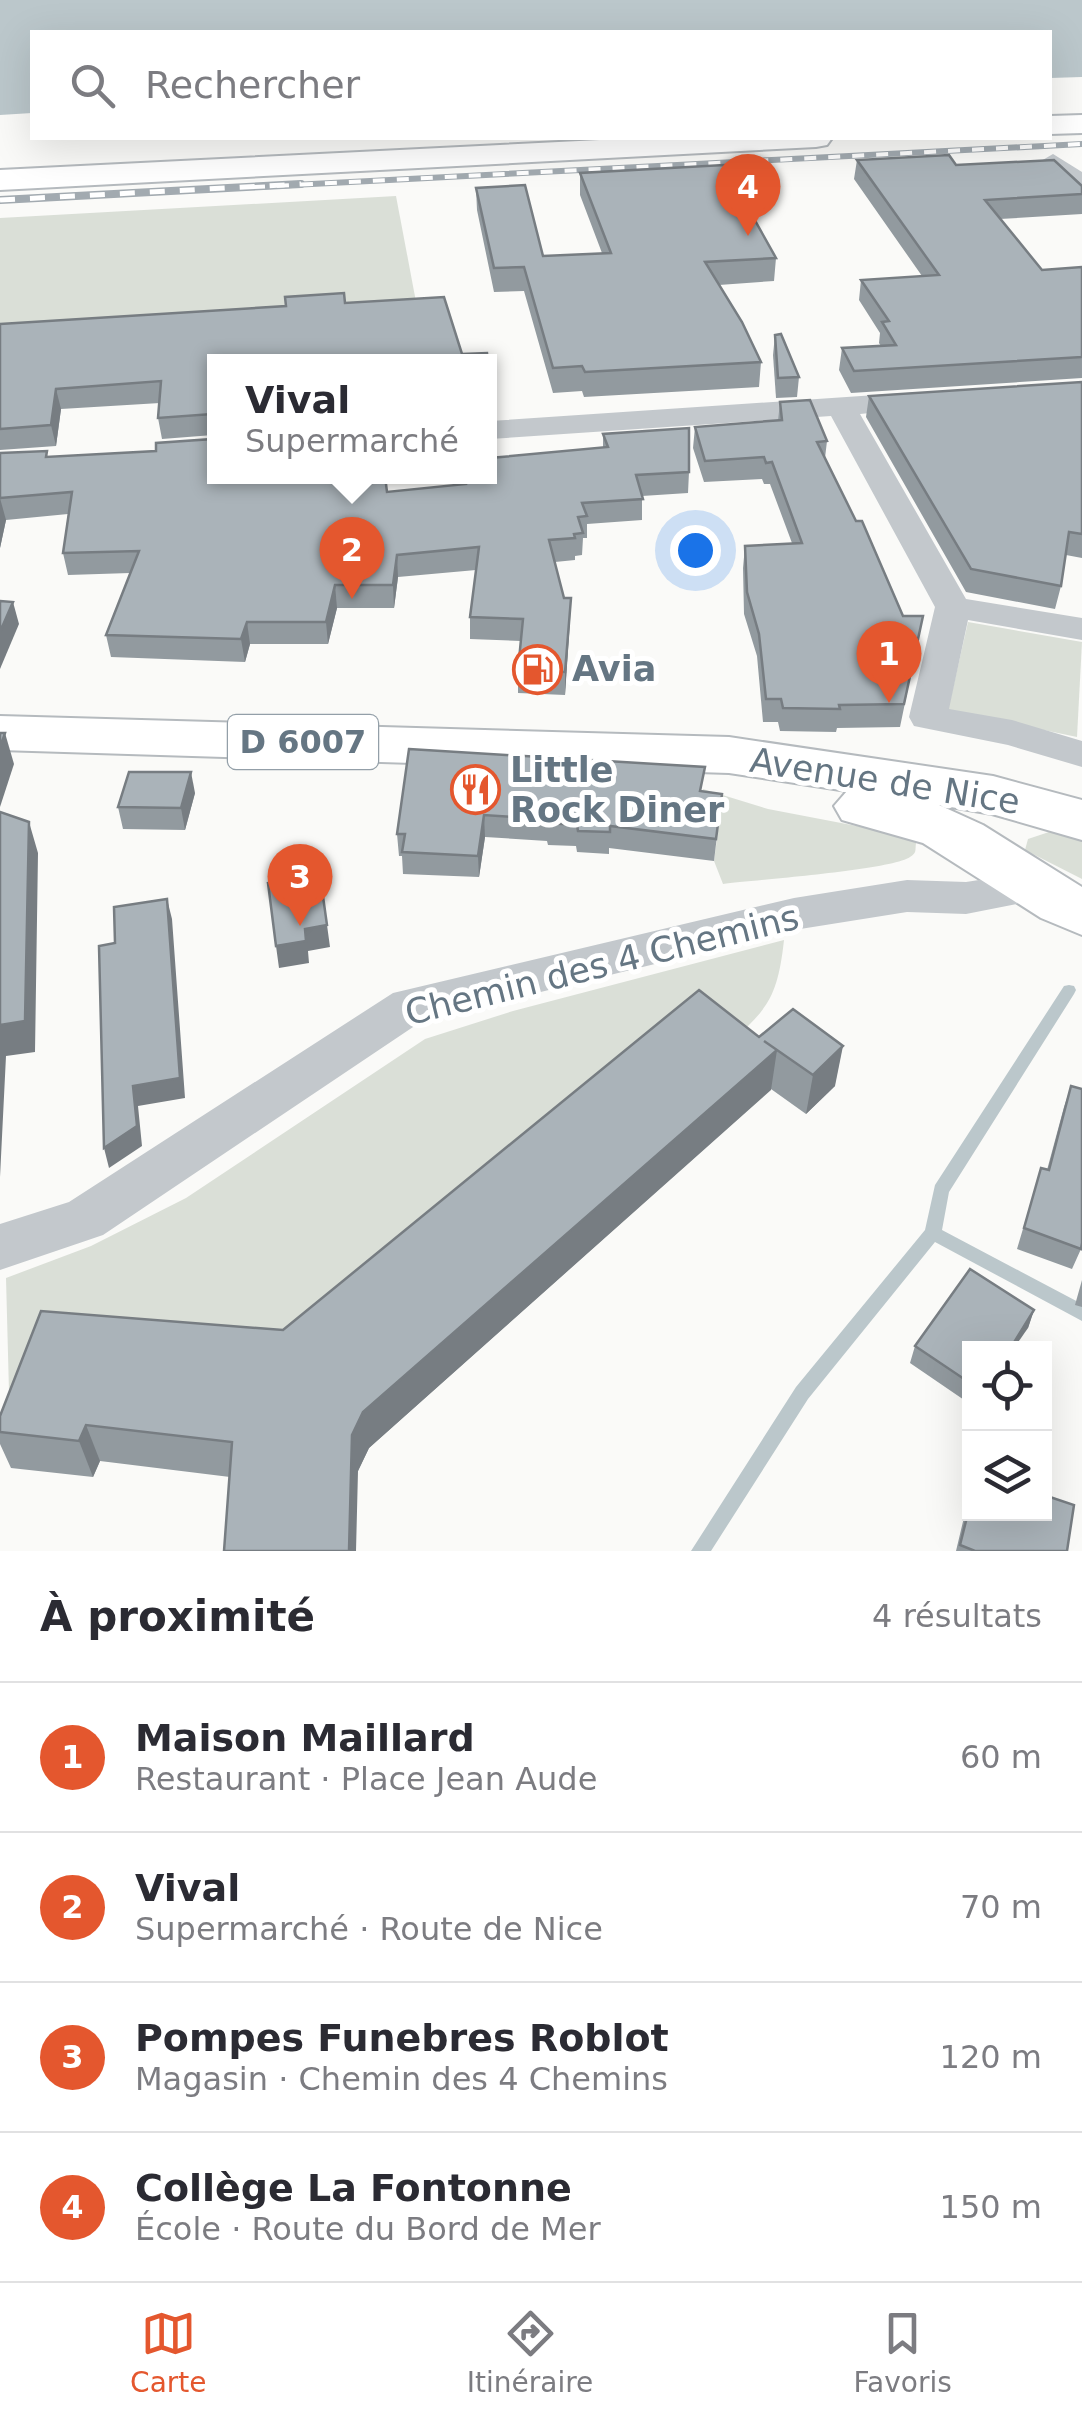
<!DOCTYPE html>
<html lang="fr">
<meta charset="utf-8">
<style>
:root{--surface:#fff;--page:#f7f7f7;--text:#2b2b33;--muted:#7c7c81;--line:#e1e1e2;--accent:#e4572e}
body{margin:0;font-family:"DejaVu Sans",sans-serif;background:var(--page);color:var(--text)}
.controls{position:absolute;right:30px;bottom:30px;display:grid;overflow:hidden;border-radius:0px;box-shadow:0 10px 40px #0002}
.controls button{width:90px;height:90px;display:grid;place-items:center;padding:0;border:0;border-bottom:2px solid var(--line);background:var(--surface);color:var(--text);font:50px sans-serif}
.you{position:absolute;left:695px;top:550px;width:35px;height:35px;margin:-25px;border:8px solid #fff;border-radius:50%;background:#1a73e8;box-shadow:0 0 0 15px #1a73e833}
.badge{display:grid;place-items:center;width:65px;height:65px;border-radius:50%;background:var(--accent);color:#fff;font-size:32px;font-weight:700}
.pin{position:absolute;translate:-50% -82px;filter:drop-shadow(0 2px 5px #0008)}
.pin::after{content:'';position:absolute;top:52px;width:35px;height:30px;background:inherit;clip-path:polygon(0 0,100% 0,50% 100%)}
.popup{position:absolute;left:207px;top:354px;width:290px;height:130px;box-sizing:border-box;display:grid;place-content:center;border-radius:0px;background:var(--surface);filter:drop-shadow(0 2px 8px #0005);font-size:32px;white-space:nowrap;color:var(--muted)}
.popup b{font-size:38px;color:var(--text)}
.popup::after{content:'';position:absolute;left:50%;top:100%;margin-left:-20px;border:20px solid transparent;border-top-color:var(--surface)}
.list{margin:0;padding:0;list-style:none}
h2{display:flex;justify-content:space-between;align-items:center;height:130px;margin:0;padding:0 40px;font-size:42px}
h2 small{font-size:32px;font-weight:400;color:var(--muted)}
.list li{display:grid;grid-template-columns:65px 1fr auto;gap:30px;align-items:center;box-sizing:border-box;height:150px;padding:0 40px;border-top:2px solid var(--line)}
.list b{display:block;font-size:38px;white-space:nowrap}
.list p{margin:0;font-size:32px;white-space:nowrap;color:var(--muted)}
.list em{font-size:32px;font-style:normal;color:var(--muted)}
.icon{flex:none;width:55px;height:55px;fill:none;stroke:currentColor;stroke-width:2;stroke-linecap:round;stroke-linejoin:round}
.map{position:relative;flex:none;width:1082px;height:1551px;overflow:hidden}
.search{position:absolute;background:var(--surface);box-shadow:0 10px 40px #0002;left:30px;right:30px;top:30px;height:110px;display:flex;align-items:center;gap:25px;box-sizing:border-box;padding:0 35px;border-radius:0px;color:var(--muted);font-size:38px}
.sheet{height:730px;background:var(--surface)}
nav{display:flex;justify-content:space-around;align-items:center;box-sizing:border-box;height:140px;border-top:2px solid var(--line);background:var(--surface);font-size:28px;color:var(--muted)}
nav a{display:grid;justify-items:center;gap:5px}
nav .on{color:var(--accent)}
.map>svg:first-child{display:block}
</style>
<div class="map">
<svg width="1082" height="1551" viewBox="0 0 1082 1551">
<rect width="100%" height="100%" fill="#fafaf8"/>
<!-- green -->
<g fill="#dadfd7">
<path d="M396,196L417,307L0,334V218Z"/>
<path d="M968,622L1082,642L1077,737L948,710Z"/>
<path d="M703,789L768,809L909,836L916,843C915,850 917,853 910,857C892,870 755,880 723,884L714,861L719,824L698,813Z"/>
<path d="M1049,832L1082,840V879L1025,850L1028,839Z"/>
<path d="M784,940C777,1003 766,1009 722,1051L288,1368L11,1468L6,1278L91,1246L186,1198L425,1039L513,1011Z"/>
</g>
<!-- water -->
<path fill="#bbc7cb" d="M0,0H1082V77L1050,78V32H32V113L0,115Z"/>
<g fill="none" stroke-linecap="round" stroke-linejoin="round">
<!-- stream -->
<path fill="#bbc7cb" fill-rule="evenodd" d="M1069,985L1074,986L1076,990L1074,994L949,1192L942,1230L1082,1304V1321L935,1242L808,1399L711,1551H691L796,1387L925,1230L935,1185L1064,986Z"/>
<defs>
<g id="primary">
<path d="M1082,115V133L1050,134V116Z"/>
<path d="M640,138H832L827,145L816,147L0,190V170Z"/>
<path d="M0,716L729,737L993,776L1082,800V840L992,814L939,805L983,825L1082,887V935L1041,918L923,843L842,820L834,806L847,791L729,773L0,750Z"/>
</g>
</defs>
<!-- primary casing -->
<use href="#primary" stroke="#b5babe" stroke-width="4"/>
<!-- minor -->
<g fill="#c3c8cc" fill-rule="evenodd">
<path d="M1053,154L1082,172V191L1073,189L1045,166L1041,161Z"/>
<path d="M920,392L931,395L935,401L931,407L860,414L966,599L1082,618V640L968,620L949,709L1012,720L1082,741V767L1008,745L914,726L909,717L935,607L831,416L490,439V421Z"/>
<path d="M1032,872L1047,876L1053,887L1047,898L966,914L907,912L794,930L422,1021L103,1235L0,1270V1224L69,1202L393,993L794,898L907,880L966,882Z"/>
</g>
<!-- primary -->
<use href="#primary" fill="#fff" fill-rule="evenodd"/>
<defs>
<path id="rail-far1" d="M253,187L1082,144"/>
<path id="rail" d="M0,200L301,184"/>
</defs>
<!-- rail-far1 casing -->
<use href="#rail-far1" stroke="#a2aab0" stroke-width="6"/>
<!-- rail casing -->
<use href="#rail" stroke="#a2aab0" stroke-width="8"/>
<!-- rail-far1 -->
<use href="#rail-far1" stroke="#fff" stroke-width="4" stroke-dasharray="12" stroke-linecap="butt"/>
<!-- rail -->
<use href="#rail" stroke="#fff" stroke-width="5" stroke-dasharray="15" stroke-linecap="butt"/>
</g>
<!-- wall -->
<g fill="#929a9f">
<path d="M857,160L956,165L1082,186V214L1000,219L1042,270L1082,267V378L851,393L839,370L842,348L881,346L879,343L880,333L859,300L861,280L922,276L854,179Z"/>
<path d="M580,173L776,258L774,281L719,285L761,362L759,387L584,397L582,391L553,393L524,291L494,292L477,210L476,188L543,256L602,253L580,195Z"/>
<path d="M344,293L214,362V476H280V481L387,492L464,484L463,476H490L603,448V434L689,472L688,493L642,496V520L587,524V538H583L582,555L575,556V560L555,562L564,598H571L565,695L518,693V670L521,641L470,639V617L476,570L398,577L394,608H337L328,644H250L245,662L111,657L106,635L130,573L68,575L63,553L68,514L6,520L0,548V453L48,457L156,451L212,439L213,435L162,439L158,418L160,403L61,409L56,446L0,450V324L286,306Z"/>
<path d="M775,335L799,377L797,397L776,398L773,355Z"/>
<path d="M490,367L495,392V413H490Z"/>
<path d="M1082,382V558L1066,555L1061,586L1055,609L966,592L866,417L869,396Z"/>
<path d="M780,402L827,441L825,458L903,616H923L900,727L837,728L836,732L780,731L778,722H763L757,656L744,614L743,568L745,546L792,543L770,484H764L762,479L704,482L693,448L695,427L778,421Z"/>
<path d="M409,749L722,794L714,861L609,848V854L577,852L576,846L548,845L547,841L485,837L479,877L403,874L402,856H399L397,834Z"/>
<path d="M195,793L185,830L123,829L118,807Z"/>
<path d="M759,1037L835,1086L806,1114L771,1089L369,1448L358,1471L230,1477L100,1461L93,1477L11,1468L0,1444V1416L283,1330Z"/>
<path d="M1071,1086L1081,1249L1072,1269L1017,1249L1041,1168L1047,1170L1064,1107Z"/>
<path d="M1082,1280V1307L1075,1305Z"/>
<path d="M1034,1310L1028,1328L970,1348V1404L910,1363L915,1346Z"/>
<path d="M970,1492V1514L1067,1551H956Z"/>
</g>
<!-- shaded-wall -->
<g fill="#777d82">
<path d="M56,389L61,409L56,446L51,425Z"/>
<path d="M0,498L6,520L0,548Z"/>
<path d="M397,555L398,577L394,608L393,585Z"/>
<path d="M335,585L337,608L328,644L326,622Z"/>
<path d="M571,598L570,621L565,695V672Z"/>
<path d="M13,602L19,624L0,669V632Z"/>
<path d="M247,622L250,644L245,662L241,639Z"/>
<path d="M5,733L14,764L0,807V748Z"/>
<path d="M191,772L195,793L185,830L181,808Z"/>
<path d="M484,815L485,837L479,877L478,856Z"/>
<path d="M29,822L38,853L35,1052L6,1056L0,1177V1025Z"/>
<path d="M167,899L172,919L185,1098L138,1106L142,1146L109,1168L104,1148L133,1086Z"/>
<path d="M327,925L330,947L308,951L309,963L279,968L276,946L305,929Z"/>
<path d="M843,1046L835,1086L806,1114L813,1075Z"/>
<path d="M777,1050L771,1090L369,1448L358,1471L356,1551H349L352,1435L363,1412Z"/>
<path d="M1034,1310L1028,1328L1014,1348L1013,1344Z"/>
<path d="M86,1425L100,1461L93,1477L79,1441Z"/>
</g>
<!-- building -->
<g fill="#aab3b9" stroke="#777d82" stroke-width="2.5">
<path d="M949,155L956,165L1054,160L1082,186V194L985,200L1042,270L1082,267V357L854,371L842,348L896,345L882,322L889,321L861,280L939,275L857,160Z"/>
<path d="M724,165L776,258L705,262L742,322L761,362L585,372L582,366L553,368L524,267L494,268L476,188L525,185L543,256L611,253L580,173Z"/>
<path d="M344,293L345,303L444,297L462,354L487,353L488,362H214V417L212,414L158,418L161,381L56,389L51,425L0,429V324L286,306L285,297Z"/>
<path d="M781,334L799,377L778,378L775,335Z"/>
<path d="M490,367L495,392H490Z"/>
<path d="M1082,382V534L1069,532L1061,586L971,569L869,396Z"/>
<path d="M810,400L827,441L817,442L856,521H862L903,616H923L904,704L839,705L840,709L783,708L781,699H766L759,634L747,592L745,546L802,543L772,462L766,463L764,457L705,461L695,427L782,420L780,402Z"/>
<path d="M214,425V476H277L278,481L341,476H385L387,492L466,484L465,476H490V458L608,447L603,434L689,428V472L636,475L643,499L582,503L587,516L578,517L583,533L574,534L575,538L549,540L564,598H571L565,672L518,670L523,619L470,617L479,547L397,555L393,585H335L326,622H247L241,639L106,635L139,551L63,553L72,492L0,498V453L47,451L46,457L156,451V443L212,439Z"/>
<path d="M0,601L13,602L0,632Z"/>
<path d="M0,733H5L0,748Z"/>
<path d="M409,749L705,767L700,791L722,794L716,839L610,826V832L578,831L577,825L548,823L547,819L484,815L478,856L402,852L405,834H397Z"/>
<path d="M129,772H191L181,808L118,807Z"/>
<path d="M0,812L29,822L25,1021L0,1025Z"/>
<path d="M320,875L327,925L305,929L306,941L276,946L268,883Z"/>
<path d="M167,899L180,1078L133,1086L137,1126L104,1148L99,946L115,943L114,907Z"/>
<path d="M699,990L759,1037L793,1009L843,1046L813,1075L764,1041L777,1050L363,1412L352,1435L349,1551H224L232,1442L86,1425L79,1441L0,1432V1416L41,1311L283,1330Z"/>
<path d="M1071,1086L1082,1089V1243L1081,1249L1024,1228L1041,1168L1049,1170Z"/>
<path d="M970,1269L1034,1310L1013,1344L1020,1348H970V1383L915,1346Z"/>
<path d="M1044,1495L1074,1505L1067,1551H975L960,1545L970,1505V1514H1044Z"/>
</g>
<!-- icons -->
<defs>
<symbol id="fuel-ring" viewBox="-11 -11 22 22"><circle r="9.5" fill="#fff" stroke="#e4572e" stroke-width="1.5"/><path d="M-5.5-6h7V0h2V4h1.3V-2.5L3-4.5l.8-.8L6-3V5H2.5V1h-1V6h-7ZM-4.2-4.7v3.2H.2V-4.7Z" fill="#e4572e"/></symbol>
<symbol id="restaurant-ring" viewBox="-11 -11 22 22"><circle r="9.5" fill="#fff" stroke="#e4572e" stroke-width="1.5"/><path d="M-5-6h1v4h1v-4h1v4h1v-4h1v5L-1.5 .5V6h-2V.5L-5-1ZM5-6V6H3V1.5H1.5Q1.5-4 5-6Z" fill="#e4572e"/></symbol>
</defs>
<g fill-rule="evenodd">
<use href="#fuel-ring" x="510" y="642" width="55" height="55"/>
<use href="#restaurant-ring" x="448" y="762" width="55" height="55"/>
</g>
<g text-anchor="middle" stroke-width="10" stroke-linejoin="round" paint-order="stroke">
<!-- shield labels -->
<rect fill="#fff" stroke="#939fa8" stroke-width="2.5" x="228" y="715" width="150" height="54" rx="8"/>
<g font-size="32" font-weight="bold" fill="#657683">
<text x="303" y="753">D 6007</text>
</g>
<!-- poi labels -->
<g font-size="35" font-weight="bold" fill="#657683" stroke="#fff" text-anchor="start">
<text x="572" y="681">Avia</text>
<text x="510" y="782">Little<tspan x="510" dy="40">Rock Diner</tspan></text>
</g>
<!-- street labels -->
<g font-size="35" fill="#657683" stroke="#fff">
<text transform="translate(885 781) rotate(9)" y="12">Avenue de Nice</text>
<text transform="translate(602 965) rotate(-14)" y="12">Chemin des 4 Chemins</text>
</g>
</g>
</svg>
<div class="controls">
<button><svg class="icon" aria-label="locate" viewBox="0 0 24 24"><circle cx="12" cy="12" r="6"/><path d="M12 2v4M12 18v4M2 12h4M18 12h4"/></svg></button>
<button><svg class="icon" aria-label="layers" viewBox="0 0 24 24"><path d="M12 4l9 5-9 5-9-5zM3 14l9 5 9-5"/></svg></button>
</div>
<div class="you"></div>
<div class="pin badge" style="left:889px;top:703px">1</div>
<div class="pin badge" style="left:352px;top:599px">2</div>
<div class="popup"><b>Vival</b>Supermarché</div>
<div class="pin badge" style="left:300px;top:926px">3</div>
<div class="pin badge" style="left:748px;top:236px">4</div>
<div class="search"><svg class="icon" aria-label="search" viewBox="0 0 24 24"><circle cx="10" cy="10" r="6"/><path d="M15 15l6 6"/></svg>Rechercher</div>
</div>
<section class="sheet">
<h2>À proximité<small>4 résultats</small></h2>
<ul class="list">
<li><span class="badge">1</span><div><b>Maison Maillard</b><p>Restaurant · Place Jean Aude</p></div><em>60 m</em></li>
<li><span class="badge">2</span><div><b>Vival</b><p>Supermarché · Route de Nice</p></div><em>70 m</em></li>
<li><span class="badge">3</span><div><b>Pompes Funebres Roblot</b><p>Magasin · Chemin des 4 Chemins</p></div><em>120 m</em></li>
<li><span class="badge">4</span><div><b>Collège La Fontonne</b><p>École · Route du Bord de Mer</p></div><em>150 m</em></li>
</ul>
</section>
<nav>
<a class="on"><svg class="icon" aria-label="map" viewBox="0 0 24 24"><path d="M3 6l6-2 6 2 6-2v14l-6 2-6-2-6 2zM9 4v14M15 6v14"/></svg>Carte</a>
<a><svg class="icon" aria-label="directions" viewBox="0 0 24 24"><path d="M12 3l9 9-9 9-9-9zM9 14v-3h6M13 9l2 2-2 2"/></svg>Itinéraire</a>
<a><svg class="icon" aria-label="saved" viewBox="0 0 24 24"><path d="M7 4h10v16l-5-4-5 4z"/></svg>Favoris</a>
</nav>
